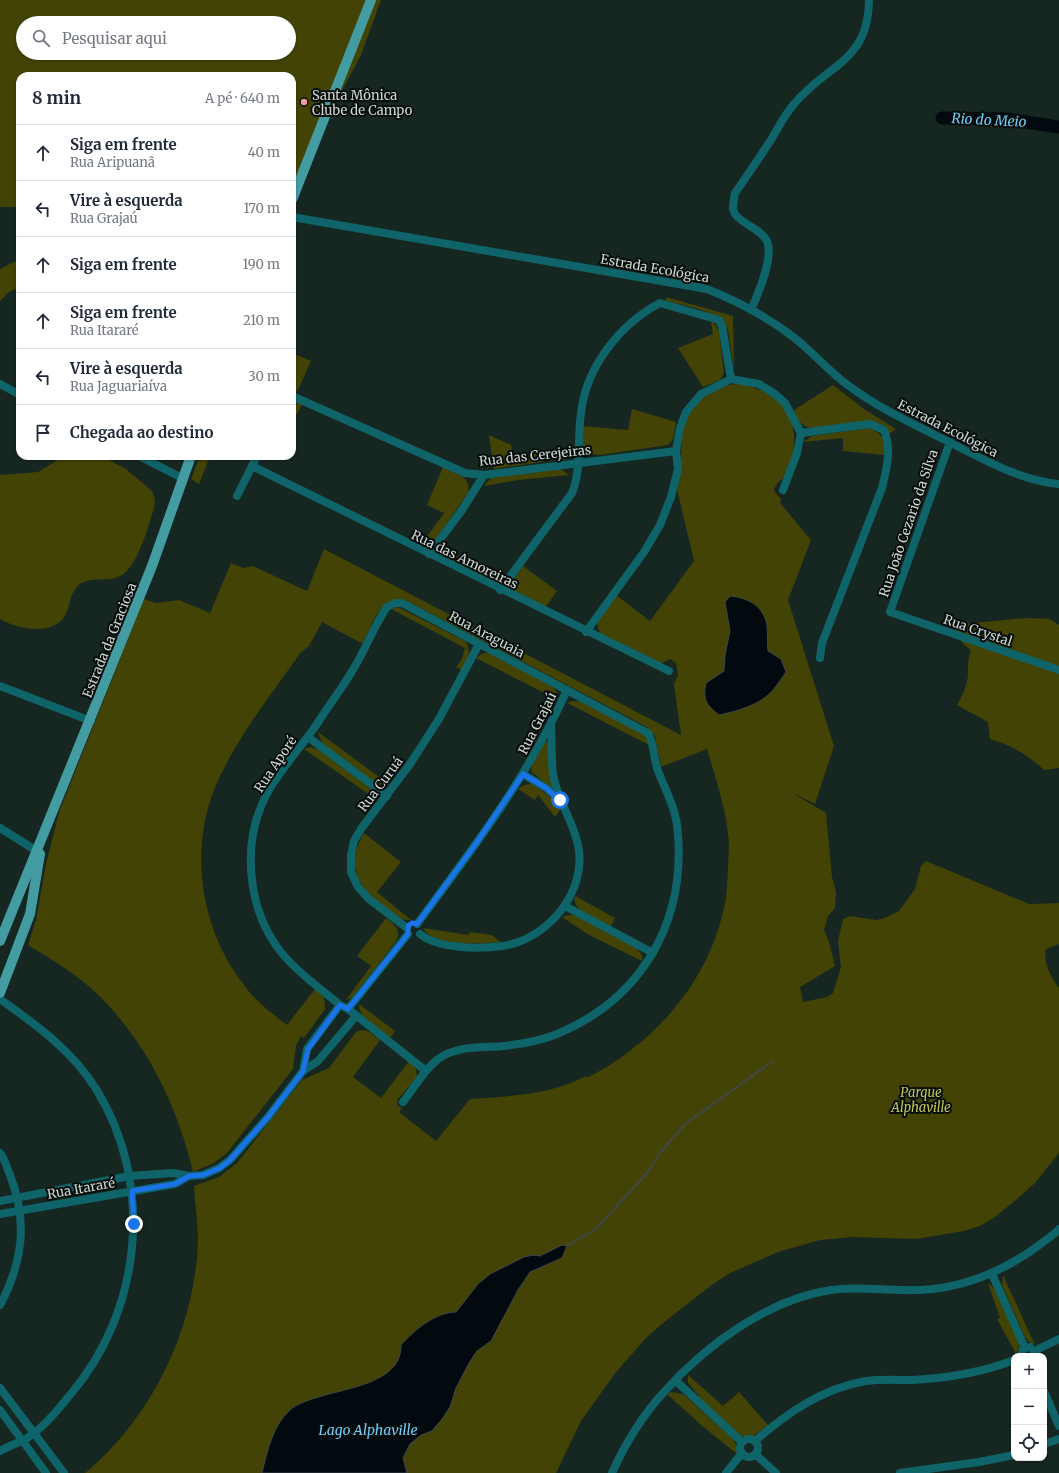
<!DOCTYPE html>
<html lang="pt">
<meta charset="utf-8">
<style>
:root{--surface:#fff;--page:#f6f6f7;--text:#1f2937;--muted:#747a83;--line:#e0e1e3}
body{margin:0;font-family:Merriweather,serif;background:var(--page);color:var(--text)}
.controls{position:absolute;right:12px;bottom:12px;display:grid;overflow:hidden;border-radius:8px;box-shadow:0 1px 3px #0004}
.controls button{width:36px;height:36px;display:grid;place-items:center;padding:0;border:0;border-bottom:1px solid var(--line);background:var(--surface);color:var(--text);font:20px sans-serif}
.stop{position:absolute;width:12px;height:12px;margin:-9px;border:3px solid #1a73e8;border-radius:50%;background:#fff}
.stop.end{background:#1a73e8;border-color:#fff;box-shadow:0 1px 4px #0008}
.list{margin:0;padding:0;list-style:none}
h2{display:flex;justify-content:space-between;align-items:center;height:52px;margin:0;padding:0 16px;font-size:17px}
h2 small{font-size:13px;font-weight:400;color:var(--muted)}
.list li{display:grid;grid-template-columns:26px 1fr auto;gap:12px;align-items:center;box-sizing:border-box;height:56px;padding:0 16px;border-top:1px solid var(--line)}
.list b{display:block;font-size:15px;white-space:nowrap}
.list p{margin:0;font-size:13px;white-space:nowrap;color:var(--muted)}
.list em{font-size:13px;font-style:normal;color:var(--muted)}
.icon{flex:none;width:22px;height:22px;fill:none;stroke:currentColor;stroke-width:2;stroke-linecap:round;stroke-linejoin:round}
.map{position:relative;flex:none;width:1059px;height:1473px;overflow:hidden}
.search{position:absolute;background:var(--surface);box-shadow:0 1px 3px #0004;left:16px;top:16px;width:280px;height:44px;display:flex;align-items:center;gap:10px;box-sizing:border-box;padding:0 14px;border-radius:22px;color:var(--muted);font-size:15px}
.panel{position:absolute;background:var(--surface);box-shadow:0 1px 3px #0004;left:16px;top:72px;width:280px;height:388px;border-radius:12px}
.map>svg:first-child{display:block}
</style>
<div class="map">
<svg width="1059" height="1473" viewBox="0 0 1059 1473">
<rect width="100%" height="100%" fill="#162621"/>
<!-- green -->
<g fill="#424305" fill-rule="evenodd">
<path d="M0,0H381L361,55L320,132L292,201V76H20V207H0ZM23,23H289V53H23Z"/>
<path d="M20,259V287L9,292L0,301V269Z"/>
<path d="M666,297L733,316L734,370L728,330C721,310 684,306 666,301Z"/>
<path d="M711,321L716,325L719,332L724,373L720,380L703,387L678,348L713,334Z"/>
<path d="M292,353L311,361L297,392L292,382Z"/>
<path d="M739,384C787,392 807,428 786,473C783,480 775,483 774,491L781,499L780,503L811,540L788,600L834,746L815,804L791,792L826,813L832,877L836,892L835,908L828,916L824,930L829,942L835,966L800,987L803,1002L827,997L833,993L841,967L838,941L843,919L850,916L876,920L885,918L899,911L915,889L921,866L926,861L1029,904L1059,903V944L1046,949C1043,963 1051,977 1059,988V1153L1035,1183L1016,1200L995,1217L980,1226L964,1231L916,1239L853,1237L820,1240L778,1252L730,1273L713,1284L663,1323L647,1337L616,1372L581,1421L556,1473H85C152,1418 195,1328 198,1241C198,1223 195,1204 194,1186L219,1177L237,1163L302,1080L329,1068L356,1032C366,1027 372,1034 380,1040L353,1077L381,1098L409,1061L416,1068L417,1077L398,1099L397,1105L402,1108L399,1112L436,1141L470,1099C509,1096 551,1095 586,1076L587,1078C653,1044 706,985 723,912C727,899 727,884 728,870C728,858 730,846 728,834C725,805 715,777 707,749L661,767L655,736L647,727L405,600C380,594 372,626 363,644L322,622L309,646L301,652C271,695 237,737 216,785C189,849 200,926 241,981C253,999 270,1012 287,1025L315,989L324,997L325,1009L304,1038L301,1036L296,1046L293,1069L227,1153L214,1163L193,1172C178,1109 151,1052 108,1005C86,980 56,962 28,945L36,920L46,864L59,812L144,599L156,603L179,600L210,613L231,563L243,568L253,566L307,591L324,549L681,735L674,684L678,675L676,663L670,659L660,664L600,634L597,623L616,595L650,621L694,561L677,489L680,472L682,434L687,417L703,397L726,385Z"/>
<path d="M833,385L864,409L896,429L889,434L882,426L812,428C801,427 797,419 794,410Z"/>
<path d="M292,402L302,404L297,414L292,412Z"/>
<path d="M632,409L676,422L673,439L668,445L600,455L590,454L583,449L582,426L628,430Z"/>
<path d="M869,428C885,435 884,439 885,455L843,451V438L803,442L812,436Z"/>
<path d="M489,435L511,445L514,456L575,449L568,458L494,469Z"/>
<path d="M75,456L105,458L126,469L152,491L155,500L154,508C149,525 136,572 118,577C105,582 93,576 80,584C69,592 71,607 64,617C52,636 16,629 0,619V475L38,472L61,458Z"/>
<path d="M200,456H210L199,484L191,479Z"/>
<path d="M443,467C455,473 472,476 468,493L435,540L427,546H420L444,513L427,505Z"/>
<path d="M561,469L569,475L518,480L484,486L491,478Z"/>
<path d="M440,546L501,581L495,582L443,557Z"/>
<path d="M523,566L557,591L545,608L516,593C509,582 516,574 523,566Z"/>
<path d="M398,607L465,641C473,651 467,660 462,670L456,667L462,659L465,648L391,609Z"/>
<path d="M1027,618L1050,619L1059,625V768L1044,770C1026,754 1013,746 990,739L988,722L957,705C962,696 967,686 968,675C968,665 968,659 971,650L963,644L952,625Z"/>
<path d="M483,653H489L553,687L558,694V700L476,658Z"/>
<path d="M573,701H580L645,735L649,745L567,703Z"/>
<path d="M318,732L390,785H381L376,783L322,743Z"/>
<path d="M545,742H548L555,792L531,771L532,765Z"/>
<path d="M311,747L319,750L373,791L377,800L304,749Z"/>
<path d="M532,784L549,796L561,809L555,817L538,795L535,800L518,789L524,785Z"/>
<path d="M364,833L401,862L377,892L411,920C402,922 396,915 389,910C360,889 343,868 364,833Z"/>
<path d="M575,896L615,918L611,926C599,920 571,912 575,896Z"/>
<path d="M568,915H574L636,948L642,955V961L589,935L562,917Z"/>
<path d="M386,918C394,924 401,929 397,940L352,998L346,1000L371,966L357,956Z"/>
<path d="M423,928L468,935L470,932L492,935L500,942C481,944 432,947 423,928Z"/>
<path d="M359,1004L395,1031L390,1038C379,1029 358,1019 359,1004Z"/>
<path d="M1003,1275L1035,1345L1029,1342L1025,1337L1002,1285Z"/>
<path d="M988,1283L994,1288L1018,1340L1019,1348L1016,1354L997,1319L1000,1318Z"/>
<path d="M688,1375L723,1406L739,1392L768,1425L752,1437H745L738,1434L697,1397L699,1396L688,1383Z"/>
<path d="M671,1392L683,1394L732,1438L737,1446V1454L701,1425L667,1394Z"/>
</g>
<!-- water -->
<g fill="#02090f" stroke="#3f474a">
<path d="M730,596C748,598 763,605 767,625C768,633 767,642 768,651L781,659L786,672C782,678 778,684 773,690C761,705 737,711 719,715C705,704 703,699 706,683L724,671L725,655L730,631L725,602Z"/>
<path d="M562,1245L567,1246L562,1258L530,1272L518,1290L491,1341L477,1351L469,1363L456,1388L450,1407L442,1419L432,1431L421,1435L410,1444L403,1458L407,1473H262C267,1452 273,1425 290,1410C317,1387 402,1393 401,1345C414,1330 436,1312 456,1312L478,1284L490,1274L524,1257L533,1255L540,1256Z"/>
</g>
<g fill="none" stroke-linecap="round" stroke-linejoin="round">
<!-- stream -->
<path stroke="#3f474a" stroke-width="2" d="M567,1246L597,1228L646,1174L660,1153L685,1124L773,1061"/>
<!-- river -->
<path stroke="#02090f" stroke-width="13" d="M942,118L1007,119L1059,127"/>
<!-- minor -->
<g stroke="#0e6469" stroke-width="8">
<path d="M292,217L707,289C737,301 766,316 792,336C812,351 828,371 849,386C880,409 915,425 949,442C985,460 1019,480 1059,484"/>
<path d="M751,310C758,294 774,258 767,241C761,228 735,222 733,209C733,204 734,198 735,193C747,176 759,158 771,140C778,128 785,114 794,104C828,63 868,63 869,0"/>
<path d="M0,384L20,395"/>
<path d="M292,396L465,473L484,475L676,451"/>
<path d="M950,442L890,612L1059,670"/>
<path d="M139,456L184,479"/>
<path d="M252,466L669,671"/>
<path d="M783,490L797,453L801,433"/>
<path d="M237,496L257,456"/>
<path d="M429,554L462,510L484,475"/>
<path d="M500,590L572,493C582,469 577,439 581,413C586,367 620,324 660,303L719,320L722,326L731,379"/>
<path d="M586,632L644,552L660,525L671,497L678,469L676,451L680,428L686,412L701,394L731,379L759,384L775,394L785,403L801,433L870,424L884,430C892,450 887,467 882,488L822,643L820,658"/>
<path d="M0,686L91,721"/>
<path d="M308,737L387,796"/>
<path d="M523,774L546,788L560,800"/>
<path d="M0,828L40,853"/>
<path d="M565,906L653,953"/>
<path d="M417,924C473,849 529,775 567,690"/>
<path d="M407,928L369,899L358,887L351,872V855L354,841L361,829L410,764L439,719L479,644"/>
<path d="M420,934C438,949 479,949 502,946C547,940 588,892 578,845C573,820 557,800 553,774C551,758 552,741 551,726"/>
<path d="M0,999C35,1024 73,1051 96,1089C155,1184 142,1311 70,1395C57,1411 41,1431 22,1441C15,1444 7,1447 0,1451"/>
<path d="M348,1009L408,934"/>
<path d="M303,1071L307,1049L340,1005"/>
<path d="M403,1102C414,1088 423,1071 437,1060C455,1045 482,1048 504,1046C522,1044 540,1041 557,1034C641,999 685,924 678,834C677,811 666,791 658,771C653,758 655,745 648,733L402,603H395L387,607C374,626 366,648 354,668C343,687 329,705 317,724C302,746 283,766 269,790C240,841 246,912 285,957C301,975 322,990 340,1005L348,1009L426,1071"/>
<path d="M0,1153C5,1159 7,1168 10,1175C28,1221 23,1262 0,1305"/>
<path d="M0,1201L130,1176L173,1173L189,1176L203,1175L219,1168L230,1160L268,1117L303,1071L318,1061L356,1016"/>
<path d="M0,1214L175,1184L189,1176"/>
<path d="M992,1274L1025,1348"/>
<path d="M1034,1351L1059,1339"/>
<path d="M1021,1356L1023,1349L1030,1347"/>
<path d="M676,1381L742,1442"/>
<path d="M0,1388L64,1473"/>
<path d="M1044,1391L1059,1426"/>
<path d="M0,1410L46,1473"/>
<circle cx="749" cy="1448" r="9"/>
<path d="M755,1441C787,1413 823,1388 866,1381C881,1379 897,1380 912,1380C948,1378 981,1373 1014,1360"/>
<path d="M1044,1444L1059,1439"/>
<path d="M755,1454L776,1473"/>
<path d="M612,1473C625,1444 642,1416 664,1392C705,1346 768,1299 831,1290C855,1286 878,1290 903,1290C953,1292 998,1275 1038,1246C1045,1240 1053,1236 1059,1229"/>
<path d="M726,1473L742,1453"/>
<path d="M900,1473L979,1462L1014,1455"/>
</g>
<!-- major -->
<g stroke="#449ca3" stroke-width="10">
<path d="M292,200L371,0"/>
<path d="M0,941L152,566L191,456"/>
<path d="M0,993L30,914L40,854"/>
</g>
</g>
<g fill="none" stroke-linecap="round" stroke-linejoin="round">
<!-- route -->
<path stroke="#1a73e8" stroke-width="5" d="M134,1224L132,1191L175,1184L189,1176L203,1175L220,1168L230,1160L268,1117L303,1071L308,1049L340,1005L348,1009L408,934V926L412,923L417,924L475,845L523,774L546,788L560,800"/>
</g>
<!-- markers -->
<circle fill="#f59b9c" stroke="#070d0b" stroke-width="1.5" cx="304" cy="102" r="4"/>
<g text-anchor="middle" stroke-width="4" stroke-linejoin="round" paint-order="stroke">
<!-- poi labels -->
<g font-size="13" fill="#cdd7d4" stroke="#070d0b" text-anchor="start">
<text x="312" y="100">Santa Mônica<tspan x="312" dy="15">Clube de Campo</tspan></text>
</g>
<!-- street labels -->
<g font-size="13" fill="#cdd7d4" stroke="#070d0b">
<text transform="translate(655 268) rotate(10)" y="5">Estrada Ecológica</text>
<text transform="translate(948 428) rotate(27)" y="5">Estrada Ecológica</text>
<text transform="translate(535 455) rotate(-6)" y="5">Rua das Cerejeiras</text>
<text transform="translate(908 523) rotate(-71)" y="5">Rua João Cezario da Silva</text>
<text transform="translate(465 559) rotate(26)" y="5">Rua das Amoreiras</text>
<text transform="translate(978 630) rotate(19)" y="5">Rua Crystal</text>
<text transform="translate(487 634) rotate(28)" y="5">Rua Araguaia</text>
<text transform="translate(109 640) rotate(-68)" y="5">Estrada da Graciosa</text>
<text transform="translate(537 723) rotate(-63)" y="5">Rua Grajaú</text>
<text transform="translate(275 764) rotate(-56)" y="5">Rua Aporé</text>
<text transform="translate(380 784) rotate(-53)" y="5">Rua Curuá</text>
<text transform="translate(81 1188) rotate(-10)" y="5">Rua Itararé</text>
</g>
<!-- park labels -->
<g font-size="13" font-style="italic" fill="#c2c656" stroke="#070d0b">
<text x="921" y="1097">Parque<tspan x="921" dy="15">Alphaville</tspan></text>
</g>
<!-- water labels -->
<g font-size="14" font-style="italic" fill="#73ccfa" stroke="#070d0b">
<text transform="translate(989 120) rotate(3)" y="5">Rio do Meio</text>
<text x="368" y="1435">Lago Alphaville</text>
</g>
</g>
</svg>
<div class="controls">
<button>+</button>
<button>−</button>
<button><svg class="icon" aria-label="locate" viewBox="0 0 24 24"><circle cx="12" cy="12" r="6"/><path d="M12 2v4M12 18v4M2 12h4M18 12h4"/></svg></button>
</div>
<div class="stop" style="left:560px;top:800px"></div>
<div class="stop end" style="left:134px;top:1224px"></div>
<div class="search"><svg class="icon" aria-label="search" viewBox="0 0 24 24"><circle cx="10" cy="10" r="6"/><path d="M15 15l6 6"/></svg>Pesquisar aqui</div>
<section class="panel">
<h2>8 min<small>A pé · 640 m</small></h2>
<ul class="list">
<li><svg class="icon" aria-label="ahead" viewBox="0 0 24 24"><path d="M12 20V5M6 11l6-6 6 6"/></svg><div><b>Siga em frente</b><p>Rua Aripuanã</p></div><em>40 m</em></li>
<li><svg class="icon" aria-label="left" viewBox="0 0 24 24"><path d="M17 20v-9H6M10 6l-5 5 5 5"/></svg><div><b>Vire à esquerda</b><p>Rua Grajaú</p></div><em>170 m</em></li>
<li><svg class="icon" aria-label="ahead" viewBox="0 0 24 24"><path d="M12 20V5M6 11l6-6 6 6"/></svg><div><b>Siga em frente</b></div><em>190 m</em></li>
<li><svg class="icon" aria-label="ahead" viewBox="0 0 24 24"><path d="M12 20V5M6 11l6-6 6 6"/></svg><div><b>Siga em frente</b><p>Rua Itararé</p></div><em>210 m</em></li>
<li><svg class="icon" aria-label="left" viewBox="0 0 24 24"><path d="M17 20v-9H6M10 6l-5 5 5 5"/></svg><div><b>Vire à esquerda</b><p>Rua Jaguariaíva</p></div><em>30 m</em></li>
<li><svg class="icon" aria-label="arrive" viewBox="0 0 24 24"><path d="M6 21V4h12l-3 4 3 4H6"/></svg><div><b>Chegada ao destino</b></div></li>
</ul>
</section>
</div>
